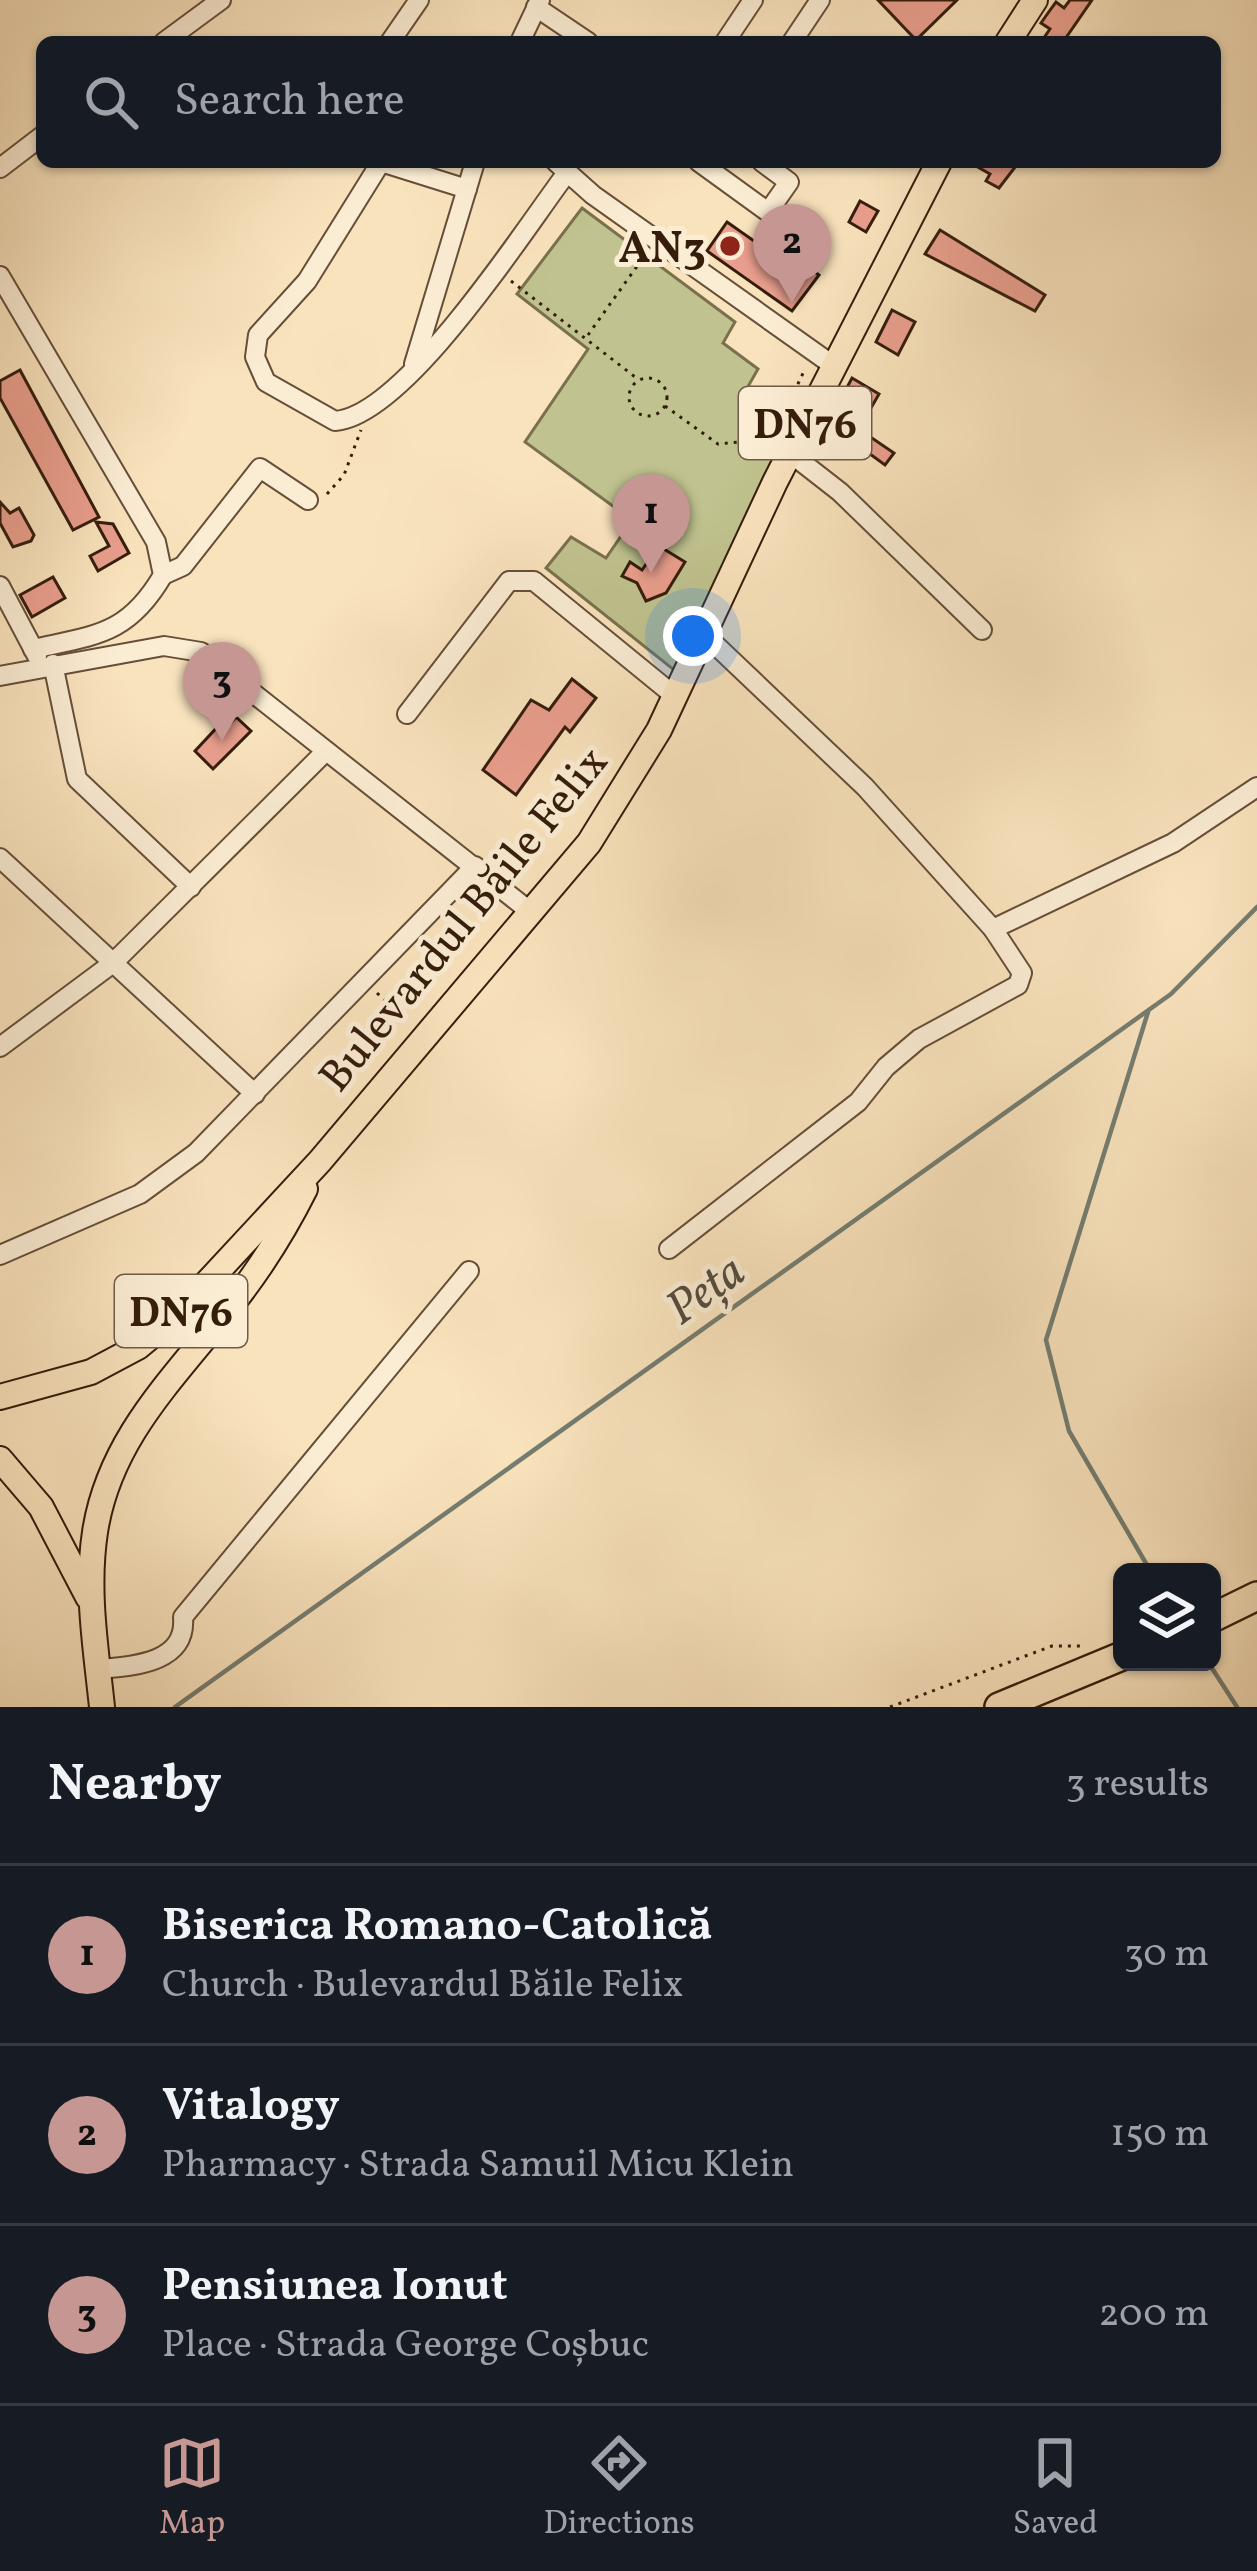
<!DOCTYPE html>
<meta charset="utf-8">
<style>
:root{--surface:#171b24;--page:#20242c;--text:#f1f3f6;--muted:#9ea1a6;--line:#363941;--accent:#c59692}
body{margin:0;font-family:Vollkorn,serif;background:var(--page);color:var(--text)}
.controls{position:absolute;right:36px;bottom:36px;display:grid;overflow:hidden;border-radius:18px;box-shadow:0 3px 9px #0004}
.controls button{width:108px;height:108px;display:grid;place-items:center;padding:0;border:0;border-bottom:3px solid var(--line);background:var(--surface);color:var(--text);font:60px sans-serif}
.you{position:absolute;left:693px;top:636px;width:42px;height:42px;margin:-30px;border:9px solid #fff;border-radius:50%;background:#1a73e8;box-shadow:0 0 0 18px #1a73e833}
.badge{display:grid;place-items:center;width:78px;height:78px;border-radius:50%;background:var(--accent);color:#111;font-size:39px;font-weight:700}
.pin{position:absolute;translate:-50% -99px;filter:drop-shadow(0 3px 6px #0008)}
.pin::after{content:'';position:absolute;top:63px;width:42px;height:36px;background:inherit;clip-path:polygon(0 0,100% 0,50% 100%)}
.list{margin:0;padding:0;list-style:none}
h2{display:flex;justify-content:space-between;align-items:center;height:156px;margin:0;padding:0 48px;font-size:51px}
h2 small{font-size:39px;font-weight:400;color:var(--muted)}
.list li{display:grid;grid-template-columns:78px 1fr auto;gap:36px;align-items:center;box-sizing:border-box;height:180px;padding:0 48px;border-top:3px solid var(--line)}
.list b{display:block;font-size:45px;white-space:nowrap}
.list p{margin:0;font-size:39px;white-space:nowrap;color:var(--muted)}
.list em{font-size:39px;font-style:normal;color:var(--muted)}
.icon{flex:none;width:66px;height:66px;fill:none;stroke:currentColor;stroke-width:2;stroke-linecap:round;stroke-linejoin:round}
.map{position:relative;flex:none;width:1257px;height:1707px;overflow:hidden}
.search{position:absolute;background:var(--surface);box-shadow:0 3px 9px #0004;left:36px;right:36px;top:36px;height:132px;display:flex;align-items:center;gap:30px;box-sizing:border-box;padding:0 42px;border-radius:18px;color:var(--muted);font-size:45px}
.sheet{height:696px;background:var(--surface)}
nav{display:flex;justify-content:space-around;align-items:center;box-sizing:border-box;height:168px;border-top:3px solid var(--line);background:var(--surface);font-size:33px;color:var(--muted)}
nav a{display:grid;justify-items:center;gap:6px}
nav .on{color:var(--accent)}
.map>svg:first-child{display:block}
</style>
<div class="map">
<svg width="1257" height="1707" viewBox="0 0 1257 1707">
<rect width="100%" height="100%" fill="#f9e3bd"/>
<filter id="stains"><feTurbulence type="fractalNoise" baseFrequency=".00167" numOctaves="4"/><feColorMatrix values="0 0 0 0 .2 0 0 0 0 .09 0 0 0 0 .02 0 0 0 .5 -.17"/></filter>
<radialGradient id="worn" r=".72"><stop offset=".6" stop-color="#630" stop-opacity="0"/><stop offset="1" stop-color="#630" stop-opacity=".3"/></radialGradient>
<!-- green -->
<path fill="#c0c38f" stroke="#7a704e" stroke-width="3" d="M582,208L735,322L723,343L758,369L742,397L786,430L674,670L546,568L571,537L606,558L632,520L525,442L588,349L517,294Z"/>
<g fill="none" stroke-linecap="round" stroke-linejoin="round">
<!-- stream -->
<g stroke="#747d71" stroke-width="4.5">
<path d="M1148,1012L1046,1340L1069,1431L1151,1572"/>
<path d="M1208,1662L1237,1707"/>
<path d="M175,1707L1171,994L1257,907"/>
</g>
</g>
<!-- building -->
<g fill="#ea9f8e" stroke="#351d0c" stroke-width="3">
<path d="M878,0H957L916,40Z"/>
<path d="M1070,0H1092L1063,42H1041L1050,29L1041,23L1048,13L1056,2L1064,8Z"/>
<path d="M969,162H1019L999,188L986,181L990,174Z"/>
<path d="M860,201L878,211L866,232L849,222Z"/>
<path d="M727,222L781,260L787,251L819,275L792,311L707,251Z"/>
<path d="M940,230L1045,295L1035,311L925,254Z"/>
<path d="M892,310L915,322L898,355L876,342Z"/>
<path d="M20,370L99,517L73,530L0,398V381Z"/>
<path d="M852,378L879,394L871,408L842,397Z"/>
<path d="M844,419L894,453L885,465L837,430Z"/>
<path d="M0,502L10,513L19,508L34,535L31,541L13,547L0,523Z"/>
<path d="M96,522L113,524L129,553L98,571L90,556L109,546Z"/>
<path d="M659,546L685,562L666,593L646,601L637,583L622,576L630,562L642,570Z"/>
<path d="M53,577L65,598L32,617L20,595Z"/>
<path d="M572,679L596,698L570,732L565,727L516,795L483,770L531,700L549,710Z"/>
<path d="M236,717L251,731L213,769L195,751L223,721L228,726Z"/>
</g>
<g fill="none" stroke-linecap="round" stroke-linejoin="round">
<defs>
<g id="minor">
<path d="M536,7L588,42"/>
<path d="M164,42L221,0"/>
<path d="M390,42L419,0"/>
<path d="M520,42L540,0"/>
<path d="M725,42L753,0"/>
<path d="M792,42L820,0"/>
<path d="M556,162L593,195L834,366"/>
<path d="M699,162L768,212L789,182L762,162"/>
<path d="M0,168L42,136"/>
<path d="M467,189L381,162L307,281L258,335L255,357L266,382L335,421C405,416 523,231 566,174"/>
<path d="M0,276L156,542L163,575C128,635 96,635 33,649"/>
<path d="M414,364L475,162"/>
<path d="M790,453L840,492L982,630"/>
<path d="M163,575L183,566L260,468L308,500"/>
<path d="M0,586L37,656"/>
<path d="M53,664L77,779L191,887"/>
<path d="M0,676L164,646L201,652L532,913"/>
<path d="M407,714L509,581H534L676,697"/>
<path d="M0,858L255,1094"/>
<path d="M993,929L1173,843L1257,787"/>
<path d="M0,1047L113,963L326,751"/>
<path d="M669,1249L858,1102L886,1067L919,1039L1018,985L1022,973L993,929L865,787L704,634"/>
<path d="M0,1255L140,1194L196,1153L475,866"/>
<path d="M98,1669C132,1666 187,1664 183,1617L469,1271"/>
</g>
<g id="major">
<path d="M1008,42L1035,0"/>
<path d="M0,1397L91,1372L138,1347L178,1314L320,1161L589,843L659,730L775,482L939,162"/>
<path d="M0,1459L41,1507L88,1597"/>
<path d="M102,1707C96,1649 86,1591 95,1532C109,1441 170,1382 225,1313C256,1275 283,1233 305,1189"/>
</g>
<g id="highway">
<path d="M1212,1618L1257,1596"/>
<path d="M999,1707L1122,1656"/>
</g>
</defs>
<!-- minor casing -->
<use href="#minor" stroke="#664e38" stroke-width="22"/>
<!-- major casing -->
<use href="#major" stroke="#351d0c" stroke-width="28"/>
<!-- highway casing -->
<use href="#highway" stroke="#351d0c" stroke-width="32"/>
<!-- path -->
<g stroke="#351d0c" stroke-width="3" stroke-dasharray="3 6" stroke-linecap="butt">
<path d="M511,281L639,380"/>
<path d="M588,335L645,255"/>
<circle cx="648" cy="397" r="19"/>
<path d="M665,406L718,444L772,439L805,369"/>
<path d="M327,494L344,475L361,430"/>
<path d="M377,993L410,1023"/>
<path d="M890,1707L1052,1646H1085"/>
</g>
<!-- minor -->
<use href="#minor" stroke="#fbedd4" stroke-width="18"/>
<!-- major -->
<use href="#major" stroke="#f9e3bd" stroke-width="24"/>
<!-- highway -->
<use href="#highway" stroke="#f9e3bd" stroke-width="27"/>
</g>
<!-- markers -->
<circle fill="#8f2418" stroke="#fbedd4" stroke-width="4.5" cx="730" cy="246" r="12"/>
<g text-anchor="middle" stroke-width="10" stroke-linejoin="round" paint-order="stroke">
<!-- shield labels -->
<g fill="#fbedd4" stroke="#705b48" stroke-width="3">
<rect x="739" y="387" width="132" height="72" rx="9"/>
<rect x="115" y="1275" width="132" height="72" rx="9"/>
</g>
<g font-size="42" font-weight="bold" fill="#351d0c">
<text x="805" y="438">DN76</text>
<text x="181" y="1326">DN76</text>
</g>
<!-- poi labels -->
<g font-size="45" font-weight="bold" fill="#351d0c" stroke="#fbedd4" text-anchor="end">
<text x="706" y="262">AN3</text>
</g>
<!-- street labels -->
<g font-size="45" fill="#351d0c" stroke="#fbedd4">
<text transform="translate(462 918) rotate(-51)" y="16">Bulevardul Băile Felix</text>
</g>
<!-- water labels -->
<g font-size="48" font-style="italic" fill="#544d3f" stroke="#fbedd4">
<text transform="translate(704 1288) rotate(-36)" y="17">Peța</text>
</g>
</g>
<rect width="100%" height="100%" filter="url(#stains)"/>
<rect width="100%" height="100%" fill="url(#worn)"/>
</svg>
<div class="controls">
<button><svg class="icon" aria-label="layers" viewBox="0 0 24 24"><path d="M12 4l9 5-9 5-9-5zM3 14l9 5 9-5"/></svg></button>
</div>
<div class="you"></div>
<div class="pin badge" style="left:651px;top:573px">1</div>
<div class="pin badge" style="left:792px;top:303px">2</div>
<div class="pin badge" style="left:222px;top:741px">3</div>
<div class="search"><svg class="icon" aria-label="search" viewBox="0 0 24 24"><circle cx="10" cy="10" r="6"/><path d="M15 15l6 6"/></svg>Search here</div>
</div>
<section class="sheet">
<h2>Nearby<small>3 results</small></h2>
<ul class="list">
<li><span class="badge">1</span><div><b>Biserica Romano-Catolică</b><p>Church · Bulevardul Băile Felix</p></div><em>30 m</em></li>
<li><span class="badge">2</span><div><b>Vitalogy</b><p>Pharmacy · Strada Samuil Micu Klein</p></div><em>150 m</em></li>
<li><span class="badge">3</span><div><b>Pensiunea Ionut</b><p>Place · Strada George Coșbuc</p></div><em>200 m</em></li>
</ul>
</section>
<nav>
<a class="on"><svg class="icon" aria-label="map" viewBox="0 0 24 24"><path d="M3 6l6-2 6 2 6-2v14l-6 2-6-2-6 2zM9 4v14M15 6v14"/></svg>Map</a>
<a><svg class="icon" aria-label="directions" viewBox="0 0 24 24"><path d="M12 3l9 9-9 9-9-9zM9 14v-3h6M13 9l2 2-2 2"/></svg>Directions</a>
<a><svg class="icon" aria-label="saved" viewBox="0 0 24 24"><path d="M7 4h10v16l-5-4-5 4z"/></svg>Saved</a>
</nav>
